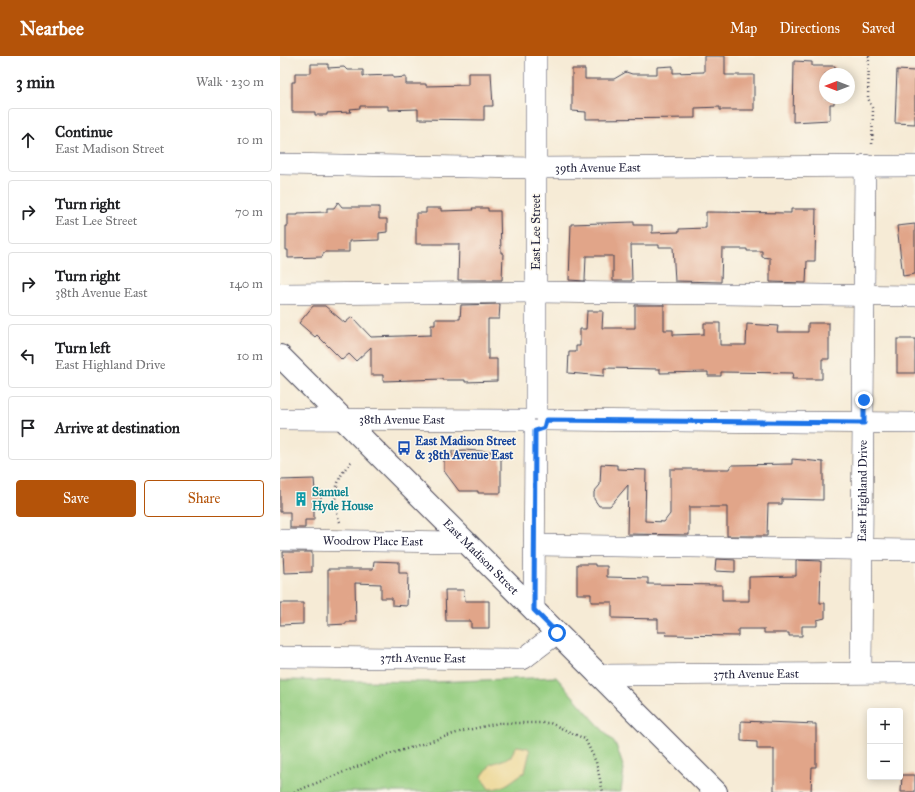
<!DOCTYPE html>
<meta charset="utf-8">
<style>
:root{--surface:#fff;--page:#f2f2f2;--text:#202124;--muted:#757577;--line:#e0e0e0;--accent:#b45309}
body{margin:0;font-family:"IM FELL Great Primer",serif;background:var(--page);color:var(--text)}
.controls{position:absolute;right:12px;bottom:12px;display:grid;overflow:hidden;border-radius:4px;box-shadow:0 2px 10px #0003}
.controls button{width:36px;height:36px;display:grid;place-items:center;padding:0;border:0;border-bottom:1px solid var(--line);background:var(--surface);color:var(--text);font:20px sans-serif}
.compass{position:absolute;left:539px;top:12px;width:36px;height:36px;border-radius:50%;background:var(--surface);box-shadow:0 2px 10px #0003;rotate:270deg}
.stop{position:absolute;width:12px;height:12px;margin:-9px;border:3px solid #1a73e8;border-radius:50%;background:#fff}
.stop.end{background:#1a73e8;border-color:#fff;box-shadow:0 1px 4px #0008}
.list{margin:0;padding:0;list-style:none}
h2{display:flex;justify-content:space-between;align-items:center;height:52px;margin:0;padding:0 16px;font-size:17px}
h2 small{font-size:13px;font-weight:400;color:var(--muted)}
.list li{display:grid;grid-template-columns:26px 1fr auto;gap:12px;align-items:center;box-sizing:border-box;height:64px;margin:0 8px 8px;padding:0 8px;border:1px solid var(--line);border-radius:4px}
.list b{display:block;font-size:15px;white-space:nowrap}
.list p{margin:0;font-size:13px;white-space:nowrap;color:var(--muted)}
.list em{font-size:13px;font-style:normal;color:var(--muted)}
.actions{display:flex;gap:8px;padding:12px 16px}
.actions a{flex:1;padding:9px 0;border:1px solid var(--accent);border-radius:4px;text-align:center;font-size:14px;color:var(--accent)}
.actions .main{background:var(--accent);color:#fff}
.icon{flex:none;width:22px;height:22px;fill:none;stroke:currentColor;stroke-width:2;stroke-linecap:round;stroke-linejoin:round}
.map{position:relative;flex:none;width:635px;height:736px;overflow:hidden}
header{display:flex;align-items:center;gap:24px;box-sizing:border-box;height:56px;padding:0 20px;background:var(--accent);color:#fff}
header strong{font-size:19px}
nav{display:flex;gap:22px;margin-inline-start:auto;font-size:14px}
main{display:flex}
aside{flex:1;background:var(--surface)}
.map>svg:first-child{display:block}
</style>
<header>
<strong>Nearbee</strong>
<nav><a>Map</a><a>Directions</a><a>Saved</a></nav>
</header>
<main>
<aside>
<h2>3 min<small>Walk · 230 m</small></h2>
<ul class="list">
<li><svg class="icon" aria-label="ahead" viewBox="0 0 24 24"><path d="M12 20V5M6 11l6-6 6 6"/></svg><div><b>Continue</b><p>East Madison Street</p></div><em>10 m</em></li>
<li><svg class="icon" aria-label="right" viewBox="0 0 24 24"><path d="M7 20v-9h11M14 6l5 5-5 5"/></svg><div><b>Turn right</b><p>East Lee Street</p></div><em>70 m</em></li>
<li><svg class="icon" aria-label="right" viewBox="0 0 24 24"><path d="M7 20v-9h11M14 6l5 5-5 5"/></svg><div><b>Turn right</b><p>38th Avenue East</p></div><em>140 m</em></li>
<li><svg class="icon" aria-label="left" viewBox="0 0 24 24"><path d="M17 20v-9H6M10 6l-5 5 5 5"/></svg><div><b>Turn left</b><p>East Highland Drive</p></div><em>10 m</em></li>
<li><svg class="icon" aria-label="arrive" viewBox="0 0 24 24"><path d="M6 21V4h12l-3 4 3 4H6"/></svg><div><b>Arrive at destination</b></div></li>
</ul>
<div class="actions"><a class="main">Save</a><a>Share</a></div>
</aside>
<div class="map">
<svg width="635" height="736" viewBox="0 0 635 736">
<rect width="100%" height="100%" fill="#fbf7ec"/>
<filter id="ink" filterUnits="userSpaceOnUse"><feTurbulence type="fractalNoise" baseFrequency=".025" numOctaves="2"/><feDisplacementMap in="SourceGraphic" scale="8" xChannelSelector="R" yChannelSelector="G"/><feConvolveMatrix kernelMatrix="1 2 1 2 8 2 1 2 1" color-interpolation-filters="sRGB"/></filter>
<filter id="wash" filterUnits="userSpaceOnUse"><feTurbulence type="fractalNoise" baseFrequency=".012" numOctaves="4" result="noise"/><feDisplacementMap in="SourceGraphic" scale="16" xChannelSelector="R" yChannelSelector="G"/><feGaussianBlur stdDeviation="0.9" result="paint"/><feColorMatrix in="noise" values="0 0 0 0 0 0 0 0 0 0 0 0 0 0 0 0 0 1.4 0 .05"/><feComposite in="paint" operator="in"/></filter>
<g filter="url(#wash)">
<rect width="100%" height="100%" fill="#f6ebd6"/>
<!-- green -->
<path fill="#95cd80" stroke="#5c785e" d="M276,621L336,689L344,713L341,736H0V624L154,626Z"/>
<!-- sand -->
<path fill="#eeda9e" stroke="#887e6c" d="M238,690L248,692L250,695L245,716C231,724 226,733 209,733L203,724L202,720L211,708L231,701L235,691Z"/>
<g id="blocks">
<!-- building -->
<g fill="#e1a589">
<path d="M424,0H445V19H474V54H440V51L415,52V62L306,63V56L292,55V13H305V23H334L346,16L352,18H377V11L393,10V17L424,16Z"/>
<path d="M514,5L532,6V10H555V18H545V42H554V48H550V64L513,66Z"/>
<path d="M31,8H48V12L64,11L67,14H83V20L113,19V22L126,21V28H146V30L188,29V17H211L213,50H204V64L138,63V53L108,54V50H80V52L70,53L71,56L47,57V59H35V56H12V26H15V17H31Z"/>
<path d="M617,14L635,15V68L615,67Z"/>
<path d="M58,146L62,151H99V163H107V176L99,177V184L69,185V196H44L42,201L8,202V194H6V170H8V159H18V157L47,156V152H54Z"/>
<path d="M146,152H161V155L193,154L192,152H208V155H220L221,197H223L222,224H178L179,188H136V157H146Z"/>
<path d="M511,153H536L535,205H527L526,227L490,226V202L482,201V195H467V193H442L441,226L395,225L393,191H379V189H351L352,225H333V200H306L305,225L289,224L291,168L354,166V169H372V177L399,176V173L426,172V156L511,157Z"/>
<path d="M635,168V218L623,220L617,170Z"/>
<path d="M220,248L219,263H208V303H217V325L185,326V324H163V323L103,325V319H91V291L76,305L69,298L62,304L37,279L35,281L19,267L33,250H45L65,267L72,261L91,281L151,279V269H155V263H180L181,249Z"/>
<path d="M355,249H384V274H393V279L424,278V267H440V289H466L467,268L498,270L497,276H528V267H549V303H542V323H512L513,317L441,316V320H428V316L380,317V313L324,312V320L288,317L289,296H296V290H300V273H306L307,255H323L322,272H355Z"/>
<rect x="617" y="283" width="18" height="34"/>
<path d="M184,394L214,396V400H221V437H198V435H179L164,415V400H172V395Z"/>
<path d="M512,403L543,406V444L502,443V448H488L487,480H447V451H409V479L347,478L348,429L330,450H319L314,443V436L320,429L321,408L337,409V413L366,414L365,465L384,466L390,458V413H450L452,409L512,408Z"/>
<path d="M34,423L35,435H41V452H34V464H25V472H10V456H0V424Z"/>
<path d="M3,496H32V516L4,517Z"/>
<path d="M436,503L455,504V516L435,515Z"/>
<path d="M516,504L541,505L540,547H545V562L537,564V570H522V580H509V577H484V573H458V580L386,579L387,576H378V563L332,562V546H311V538H297V508H315V510H327V521L368,522V528L442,529V545H469V521L516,520Z"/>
<path d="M94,505L119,506V517H128L127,550L112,549V542H101V528L75,527L76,566H66V568L48,569V513H93Z"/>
<path d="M165,534H184L185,545H209V572H191V565H166Z"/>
<path d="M0,547H23V568L0,569Z"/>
<path d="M461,665L536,668V711H532L531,736L494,735V693H477V686L461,685Z"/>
<path d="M622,719H635V736H621Z"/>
</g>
</g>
</g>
<g filter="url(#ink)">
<use href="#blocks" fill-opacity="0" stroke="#424052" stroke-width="1"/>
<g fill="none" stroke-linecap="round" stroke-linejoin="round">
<defs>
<g id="minor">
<path id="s1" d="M0,108L256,112L635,110"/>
<path d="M0,238L255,236L635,240"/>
<path d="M256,353V0"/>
<path id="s2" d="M0,363L244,364"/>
<path d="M266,364L635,367"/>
<path id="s3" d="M0,484L186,486"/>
<path d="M256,489L635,494"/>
<path d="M254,554L255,375"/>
<path id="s4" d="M0,601L243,603L277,577"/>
<path id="s5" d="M581,616L585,109"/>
<path id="s6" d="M318,619L635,617"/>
</g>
<g id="major">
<path id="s7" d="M0,300L436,736"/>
</g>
</defs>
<!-- minor casing -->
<use href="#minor" stroke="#424052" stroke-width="22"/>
<!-- major casing -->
<use href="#major" stroke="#424052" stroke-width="24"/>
<!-- path -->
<g stroke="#424052" stroke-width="2.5" stroke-dasharray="1 3" stroke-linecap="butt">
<path d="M589,0L588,42L593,54L592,90"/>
<path d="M60,466C51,445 55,421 72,405"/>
<path d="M14,736L104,700L183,675L219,667H270L305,683L316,706L323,736"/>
</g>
<!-- minor -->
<use href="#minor" stroke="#fff" stroke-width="21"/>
<!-- major -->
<use href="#major" stroke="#fff" stroke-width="22"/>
</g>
</g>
<g fill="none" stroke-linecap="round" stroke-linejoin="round" filter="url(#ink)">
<!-- route -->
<path stroke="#1a73e8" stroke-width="5" d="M277,577L254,554L255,375L264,372L266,364L584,367V344"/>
</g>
<!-- icons -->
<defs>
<symbol id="bus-bare" viewBox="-9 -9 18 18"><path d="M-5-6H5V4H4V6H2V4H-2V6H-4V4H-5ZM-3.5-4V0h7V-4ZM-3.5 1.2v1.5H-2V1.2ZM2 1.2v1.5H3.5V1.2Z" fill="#1a4fb4" stroke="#fbf7ec" stroke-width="2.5" paint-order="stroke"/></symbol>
<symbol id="building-bare" viewBox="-9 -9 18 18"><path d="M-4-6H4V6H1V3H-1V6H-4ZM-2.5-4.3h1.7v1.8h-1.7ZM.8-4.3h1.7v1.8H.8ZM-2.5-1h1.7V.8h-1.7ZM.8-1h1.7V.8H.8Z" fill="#0f9aa8" stroke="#fbf7ec" stroke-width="2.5" paint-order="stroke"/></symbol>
</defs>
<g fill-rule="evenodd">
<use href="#bus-bare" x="114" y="382" width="20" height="20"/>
<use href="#building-bare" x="11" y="433" width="20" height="20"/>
</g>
<g text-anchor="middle" stroke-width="3" stroke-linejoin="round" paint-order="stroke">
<!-- street labels -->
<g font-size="12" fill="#22223b" stroke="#fbf7ec">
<text dy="4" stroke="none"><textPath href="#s1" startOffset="318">39th Avenue East</textPath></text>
<text transform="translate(256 176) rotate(-90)" y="4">East Lee Street</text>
<text dy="4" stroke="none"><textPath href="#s2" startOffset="122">38th Avenue East</textPath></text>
<text dy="4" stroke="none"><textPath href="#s5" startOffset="181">East Highland Drive</textPath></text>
<text dy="4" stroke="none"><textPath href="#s3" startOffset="93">Woodrow Place East</textPath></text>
<text dy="4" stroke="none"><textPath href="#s7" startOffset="284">East Madison Street</textPath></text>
<text dy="4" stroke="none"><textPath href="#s4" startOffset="143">37th Avenue East</textPath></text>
<text dy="4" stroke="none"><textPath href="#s6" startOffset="158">37th Avenue East</textPath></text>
</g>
<!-- transit labels -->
<g font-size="12" font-weight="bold" fill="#164399" stroke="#fbf7ec" text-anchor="start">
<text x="135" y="389">East Madison Street<tspan x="135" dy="14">&amp; 38th Avenue East</tspan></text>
</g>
<!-- culture labels -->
<g font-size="12" font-weight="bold" fill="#0d838f" stroke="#fbf7ec" text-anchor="start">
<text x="32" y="440">Samuel<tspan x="32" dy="14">Hyde House</tspan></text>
</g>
</g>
</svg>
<div class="controls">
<button>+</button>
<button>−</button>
</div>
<svg class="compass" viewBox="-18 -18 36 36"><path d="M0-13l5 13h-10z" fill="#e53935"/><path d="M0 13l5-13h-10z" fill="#757577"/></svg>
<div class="stop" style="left:277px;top:577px"></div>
<div class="stop end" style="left:584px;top:344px"></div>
</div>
</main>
